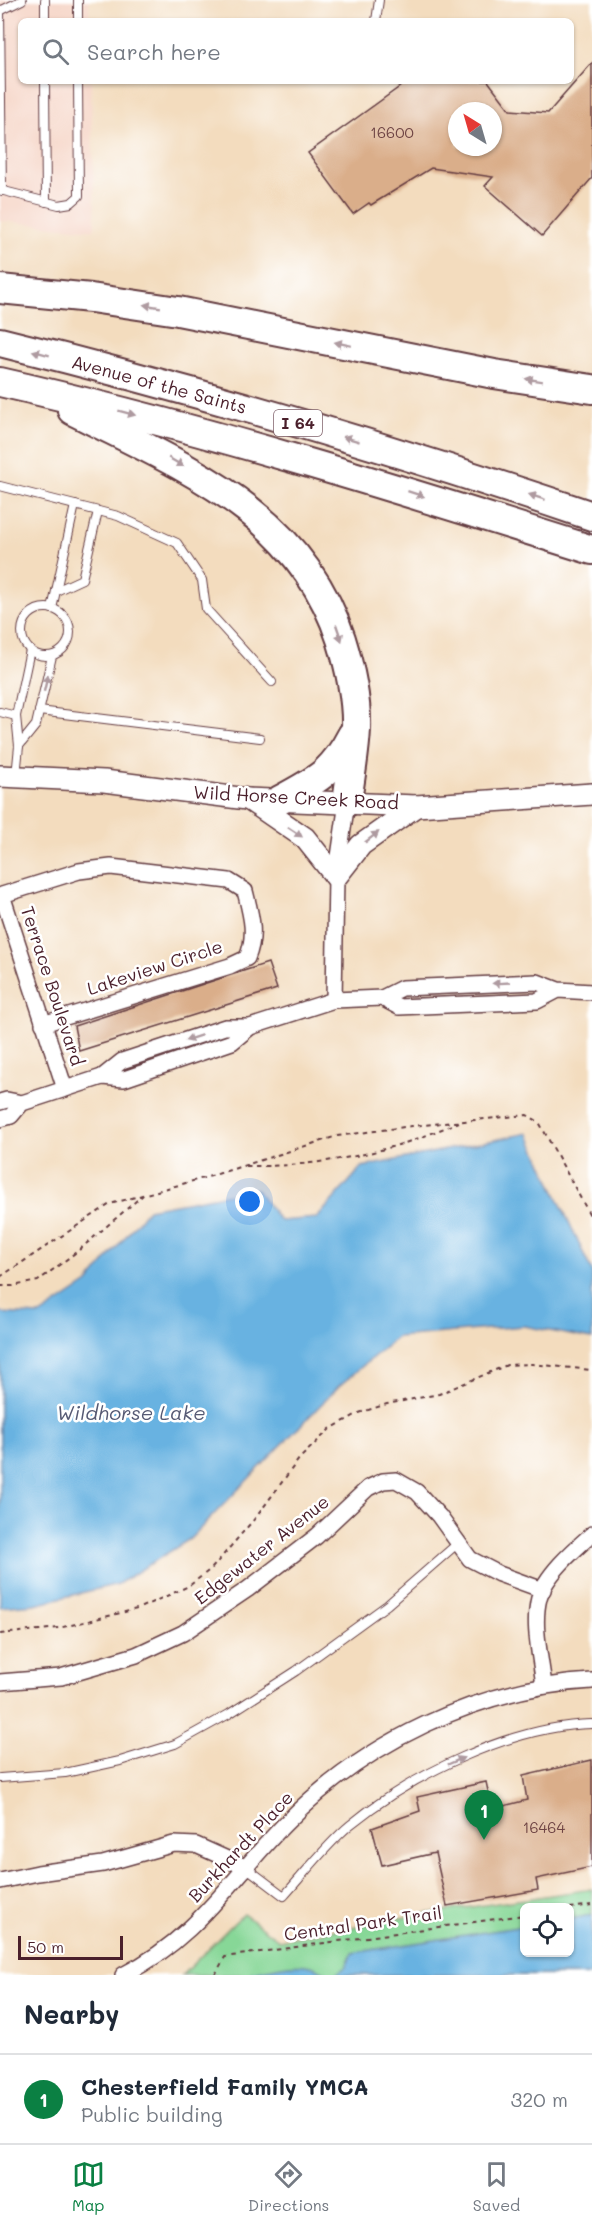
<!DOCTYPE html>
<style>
:root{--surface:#fff;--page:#f6f6f7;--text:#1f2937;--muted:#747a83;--line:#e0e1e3;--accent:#0b8043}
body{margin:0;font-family:Mali,sans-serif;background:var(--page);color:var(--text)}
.controls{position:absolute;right:18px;bottom:18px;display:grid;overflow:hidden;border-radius:9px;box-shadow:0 2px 4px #0004}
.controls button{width:54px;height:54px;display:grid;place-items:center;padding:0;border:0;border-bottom:2px solid var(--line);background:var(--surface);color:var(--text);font:30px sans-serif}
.compass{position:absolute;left:448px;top:102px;width:54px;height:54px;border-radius:50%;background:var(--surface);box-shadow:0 2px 4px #0004;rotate:323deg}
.scale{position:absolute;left:18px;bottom:15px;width:105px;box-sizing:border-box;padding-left:6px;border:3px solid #4a1f2b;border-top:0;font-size:16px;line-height:21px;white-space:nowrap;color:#4a1f2b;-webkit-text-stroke:4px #fff;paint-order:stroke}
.you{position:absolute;left:250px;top:1202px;width:21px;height:21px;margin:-15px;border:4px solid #fff;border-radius:50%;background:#1a73e8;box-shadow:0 0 0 9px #1a73e833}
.badge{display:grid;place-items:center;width:39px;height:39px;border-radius:50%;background:var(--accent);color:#fff;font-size:20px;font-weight:700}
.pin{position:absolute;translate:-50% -50px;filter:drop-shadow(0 2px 3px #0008)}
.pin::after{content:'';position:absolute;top:32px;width:21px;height:18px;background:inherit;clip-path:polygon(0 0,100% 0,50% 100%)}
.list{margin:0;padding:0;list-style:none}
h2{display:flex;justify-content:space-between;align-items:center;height:78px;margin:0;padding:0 24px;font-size:26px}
h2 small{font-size:20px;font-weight:400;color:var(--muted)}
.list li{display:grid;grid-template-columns:39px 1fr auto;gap:18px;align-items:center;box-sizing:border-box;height:90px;padding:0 24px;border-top:2px solid var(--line)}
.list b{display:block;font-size:22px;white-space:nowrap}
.list p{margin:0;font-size:20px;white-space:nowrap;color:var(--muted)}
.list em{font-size:20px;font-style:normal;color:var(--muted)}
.icon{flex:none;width:33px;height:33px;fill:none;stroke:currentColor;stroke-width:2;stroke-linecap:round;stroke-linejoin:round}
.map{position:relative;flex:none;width:592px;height:1975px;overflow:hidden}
.search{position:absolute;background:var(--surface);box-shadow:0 2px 4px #0004;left:18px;right:18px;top:18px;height:66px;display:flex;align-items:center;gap:15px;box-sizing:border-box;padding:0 21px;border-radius:9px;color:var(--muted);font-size:22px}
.sheet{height:168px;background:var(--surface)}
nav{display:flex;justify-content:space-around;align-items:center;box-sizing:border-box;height:84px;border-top:2px solid var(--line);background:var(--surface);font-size:16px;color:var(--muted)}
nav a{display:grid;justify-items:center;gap:3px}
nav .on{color:var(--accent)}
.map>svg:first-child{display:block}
</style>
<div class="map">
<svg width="592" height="1975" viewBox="0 0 592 1975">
<rect width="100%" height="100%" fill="#fff"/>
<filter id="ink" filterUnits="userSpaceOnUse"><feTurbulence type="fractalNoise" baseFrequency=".0167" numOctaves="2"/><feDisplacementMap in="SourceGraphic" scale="12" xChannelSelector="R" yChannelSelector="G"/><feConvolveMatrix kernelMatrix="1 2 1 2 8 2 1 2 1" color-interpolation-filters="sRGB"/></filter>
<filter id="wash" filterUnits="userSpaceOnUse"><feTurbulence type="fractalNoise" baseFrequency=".008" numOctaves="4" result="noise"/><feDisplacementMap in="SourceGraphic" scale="24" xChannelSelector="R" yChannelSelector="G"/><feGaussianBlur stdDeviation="1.35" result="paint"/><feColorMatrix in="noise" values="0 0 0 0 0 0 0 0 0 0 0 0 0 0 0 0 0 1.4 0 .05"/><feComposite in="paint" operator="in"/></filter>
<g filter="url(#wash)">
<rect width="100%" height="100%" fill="#f3dcbe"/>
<!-- built -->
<path fill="#f5d2c2" d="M0,0H89L90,21H21V81H91L95,230L0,221Z"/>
<!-- green -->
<path fill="#87d797" stroke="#687b61" stroke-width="1.5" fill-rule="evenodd" d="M592,1889V1975H182L243,1914L279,1940L424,1914ZM524,1908H570V1952H524Z"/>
<!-- water -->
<g fill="#68b2e1" stroke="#596886" stroke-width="1.5">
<path d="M528,1133L592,1272V1339L524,1326L397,1337L339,1386L190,1539L118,1584L35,1604L0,1607V1313L40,1315L88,1283L148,1209L256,1189L280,1221L317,1218L362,1167Z"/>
<path d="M592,1915V1975H249L252,1972C270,1969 293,1961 311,1966C319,1968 323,1973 334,1975L346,1967L352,1953L524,1926V1952H570V1919Z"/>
</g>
<g id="blocks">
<!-- building -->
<g fill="#daae8a" fill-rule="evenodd">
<path d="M592,63V178L542,236L485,186L493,177L431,168L371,205L369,203L353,214L308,153L408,81H488L510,110L548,113ZM457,111H493V147H457Z"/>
<path d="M268,963L277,989L79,1051L74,1026Z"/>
<path d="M592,1760V1867L536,1879L538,1890L447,1906L435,1853L382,1865L372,1828L420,1811L417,1797L486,1782L492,1809L527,1800L523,1776Z"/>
</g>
</g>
</g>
<g filter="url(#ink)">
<use href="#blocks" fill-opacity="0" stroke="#633b41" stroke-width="1.5"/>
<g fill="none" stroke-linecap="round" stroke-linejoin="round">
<defs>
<g id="lane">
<path d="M45,0V21"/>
<path d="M78,0V21"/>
<path d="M0,10L2,191"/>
<path d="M0,11L22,0"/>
<path d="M376,21L379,0"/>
<path d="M45,81L46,202"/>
<path d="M0,190L59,205L71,203L79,196L78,81"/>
<path d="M0,486L118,516L177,543L202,580L206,609L272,682"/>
<path d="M56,591L82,579L98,511"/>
<circle cx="46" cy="632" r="24"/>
<path d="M52,609L75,505"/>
<path d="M39,711L260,738"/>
<path d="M0,712L16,716"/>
<path d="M19,746L36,725L52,656"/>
<path d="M16,776L19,746L16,716L30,650"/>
<path d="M0,1778L65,1773L120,1761L175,1744L229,1714L296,1671L387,1605L457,1544"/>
<path d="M247,1868L284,1896C304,1874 327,1844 350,1825C411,1775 512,1726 592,1724"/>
</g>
<g id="street">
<path d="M558,990L537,1001L399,1007L382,998L402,988L537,982L558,990L592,992"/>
<path d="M334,1000L336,877L347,802"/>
<path d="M43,1024L230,966L247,958C257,934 251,915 245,891L229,881L111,867L79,871L2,895L65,1089"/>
<path d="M250,1027L232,1042L124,1079L102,1077L122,1061L225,1027H250L334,1000L382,998"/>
<path d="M0,1102L7,1100L22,1103"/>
<path d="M0,1119L11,1116L22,1103L102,1077"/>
<path d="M0,1682L61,1677L136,1655L183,1633L248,1589L317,1536L368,1488L383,1481L396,1480L417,1492L439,1516L470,1559L499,1574L543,1590"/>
<path d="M544,1686C541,1658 532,1626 539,1598C545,1575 575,1549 592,1534"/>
<path d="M0,1881L38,1873L103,1864L174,1844L196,1845L247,1868"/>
<path d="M123,1975C197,1938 230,1880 285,1824C363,1743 479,1687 592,1681"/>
</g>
<g id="secondary">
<path d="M0,776L104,781L247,799L416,806L592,794"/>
<path d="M248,799L305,838L336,877L361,845L416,806"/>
</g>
<g id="highway">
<path d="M0,289L91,298L178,311L494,374L592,389"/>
<path d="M0,342C200,391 397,450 592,516"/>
<path d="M0,382C200,427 396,488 592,550"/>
<path d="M72,410C182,467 299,510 341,639C350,668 357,699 356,729C355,753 350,778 347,802"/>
<path d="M280,800C316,780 332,774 352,735"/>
</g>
</defs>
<!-- lane casing -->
<use href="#lane" stroke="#633b41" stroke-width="10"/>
<!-- street casing -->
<use href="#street" stroke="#633b41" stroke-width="18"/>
<!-- secondary casing -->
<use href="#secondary" stroke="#633b41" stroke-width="24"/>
<!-- highway casing -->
<use href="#highway" stroke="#633b41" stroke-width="32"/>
<!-- path -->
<g stroke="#633b41" stroke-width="2" stroke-dasharray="4.5 4.5" stroke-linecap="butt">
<path d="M246,1166C297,1167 350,1160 398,1145C419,1139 439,1130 459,1122"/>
<path d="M0,1277L110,1204L211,1176L337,1136L412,1126L527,1115L539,1122L592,1219"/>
<path d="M0,1286H13L38,1281L79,1250L143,1195"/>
<path d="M0,1634L59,1628L137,1609L189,1586L212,1568L257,1516L299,1459L330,1429L359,1413L387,1404L439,1394L507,1365L532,1364L592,1370"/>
<path d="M570,1908L592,1905"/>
<path d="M215,1975L225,1957L524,1915"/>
</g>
<!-- lane -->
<use href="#lane" stroke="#fff" stroke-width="8"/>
<!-- street -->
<use href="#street" stroke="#fff" stroke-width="15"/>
<!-- secondary -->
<use href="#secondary" stroke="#fff" stroke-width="21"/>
<!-- highway -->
<use href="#highway" stroke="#fff" stroke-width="28"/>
</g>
<!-- one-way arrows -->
<defs><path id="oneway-solid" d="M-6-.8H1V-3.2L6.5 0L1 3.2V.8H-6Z" transform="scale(1.5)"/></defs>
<g fill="#ae9aa0">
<use href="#oneway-solid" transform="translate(152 306) rotate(-171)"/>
<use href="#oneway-solid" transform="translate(343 344) rotate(-168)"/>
<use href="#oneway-solid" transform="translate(41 353) rotate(-165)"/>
<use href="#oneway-solid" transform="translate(534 380) rotate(-171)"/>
<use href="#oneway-solid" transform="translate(127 413) rotate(15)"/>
<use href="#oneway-solid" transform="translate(351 439) rotate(-163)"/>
<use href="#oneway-solid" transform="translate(176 462) rotate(30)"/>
<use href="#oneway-solid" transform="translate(416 494) rotate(18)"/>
<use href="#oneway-solid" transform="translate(537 497) rotate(-162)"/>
<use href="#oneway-solid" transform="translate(339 633) rotate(71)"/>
<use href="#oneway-solid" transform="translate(46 683) rotate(-77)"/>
<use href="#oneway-solid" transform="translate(295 832) rotate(34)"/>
<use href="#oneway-solid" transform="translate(372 837) rotate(-38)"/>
<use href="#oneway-solid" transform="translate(501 983) rotate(177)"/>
<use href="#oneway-solid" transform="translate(193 1038) rotate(162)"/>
<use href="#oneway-solid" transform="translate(456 1761) rotate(-23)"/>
</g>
</g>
<g text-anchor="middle" stroke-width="5" stroke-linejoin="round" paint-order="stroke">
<!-- number labels -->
<g font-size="15" fill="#6e4343">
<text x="392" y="138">16600</text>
<text x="544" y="1833">16464</text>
</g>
<!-- shield labels -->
<rect fill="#fff" stroke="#80626b" stroke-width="1.5" x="274" y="410" width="48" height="26" rx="4.5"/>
<g font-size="16" font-weight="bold" fill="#4a1f2b">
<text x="298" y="429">I 64</text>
</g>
<!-- street labels -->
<g font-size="18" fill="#4a1f2b" stroke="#fff">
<text transform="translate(159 385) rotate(15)" y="6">Avenue of the Saints</text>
<text transform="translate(296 798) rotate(3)" y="6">Wild Horse Creek Road</text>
<text transform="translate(155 968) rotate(-18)" y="6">Lakeview Circle</text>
<text transform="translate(52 986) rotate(72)" y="6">Terrace Boulevard</text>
<text transform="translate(262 1550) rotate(-38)" y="6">Edgewater Avenue</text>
<text transform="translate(241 1847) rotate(-47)" y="6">Burkhardt Place</text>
<text transform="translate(363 1924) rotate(-8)" y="6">Central Park Trail</text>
</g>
<!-- water labels -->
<g font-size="20" font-style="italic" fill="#565a74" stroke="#fff">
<text x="131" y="1420">Wildhorse Lake</text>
</g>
</g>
</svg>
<div class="controls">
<button><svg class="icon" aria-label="locate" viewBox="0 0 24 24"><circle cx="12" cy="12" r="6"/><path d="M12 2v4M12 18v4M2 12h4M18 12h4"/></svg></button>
</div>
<svg class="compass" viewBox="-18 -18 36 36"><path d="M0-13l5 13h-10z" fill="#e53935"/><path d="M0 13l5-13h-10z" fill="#747a83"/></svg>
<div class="scale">50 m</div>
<div class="you"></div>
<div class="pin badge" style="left:484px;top:1840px">1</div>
<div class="search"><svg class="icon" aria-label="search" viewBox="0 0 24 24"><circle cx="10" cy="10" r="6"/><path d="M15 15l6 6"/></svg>Search here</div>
</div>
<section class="sheet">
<h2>Nearby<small></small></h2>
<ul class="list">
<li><span class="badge">1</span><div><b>Chesterfield Family YMCA</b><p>Public building</p></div><em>320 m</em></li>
</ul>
</section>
<nav>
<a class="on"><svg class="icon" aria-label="map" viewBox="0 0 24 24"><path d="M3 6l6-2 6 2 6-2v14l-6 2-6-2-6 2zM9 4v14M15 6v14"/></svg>Map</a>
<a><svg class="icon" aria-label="directions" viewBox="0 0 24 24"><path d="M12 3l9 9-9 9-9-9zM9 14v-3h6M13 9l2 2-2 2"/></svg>Directions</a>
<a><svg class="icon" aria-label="saved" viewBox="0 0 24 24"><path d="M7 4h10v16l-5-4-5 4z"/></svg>Saved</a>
</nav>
